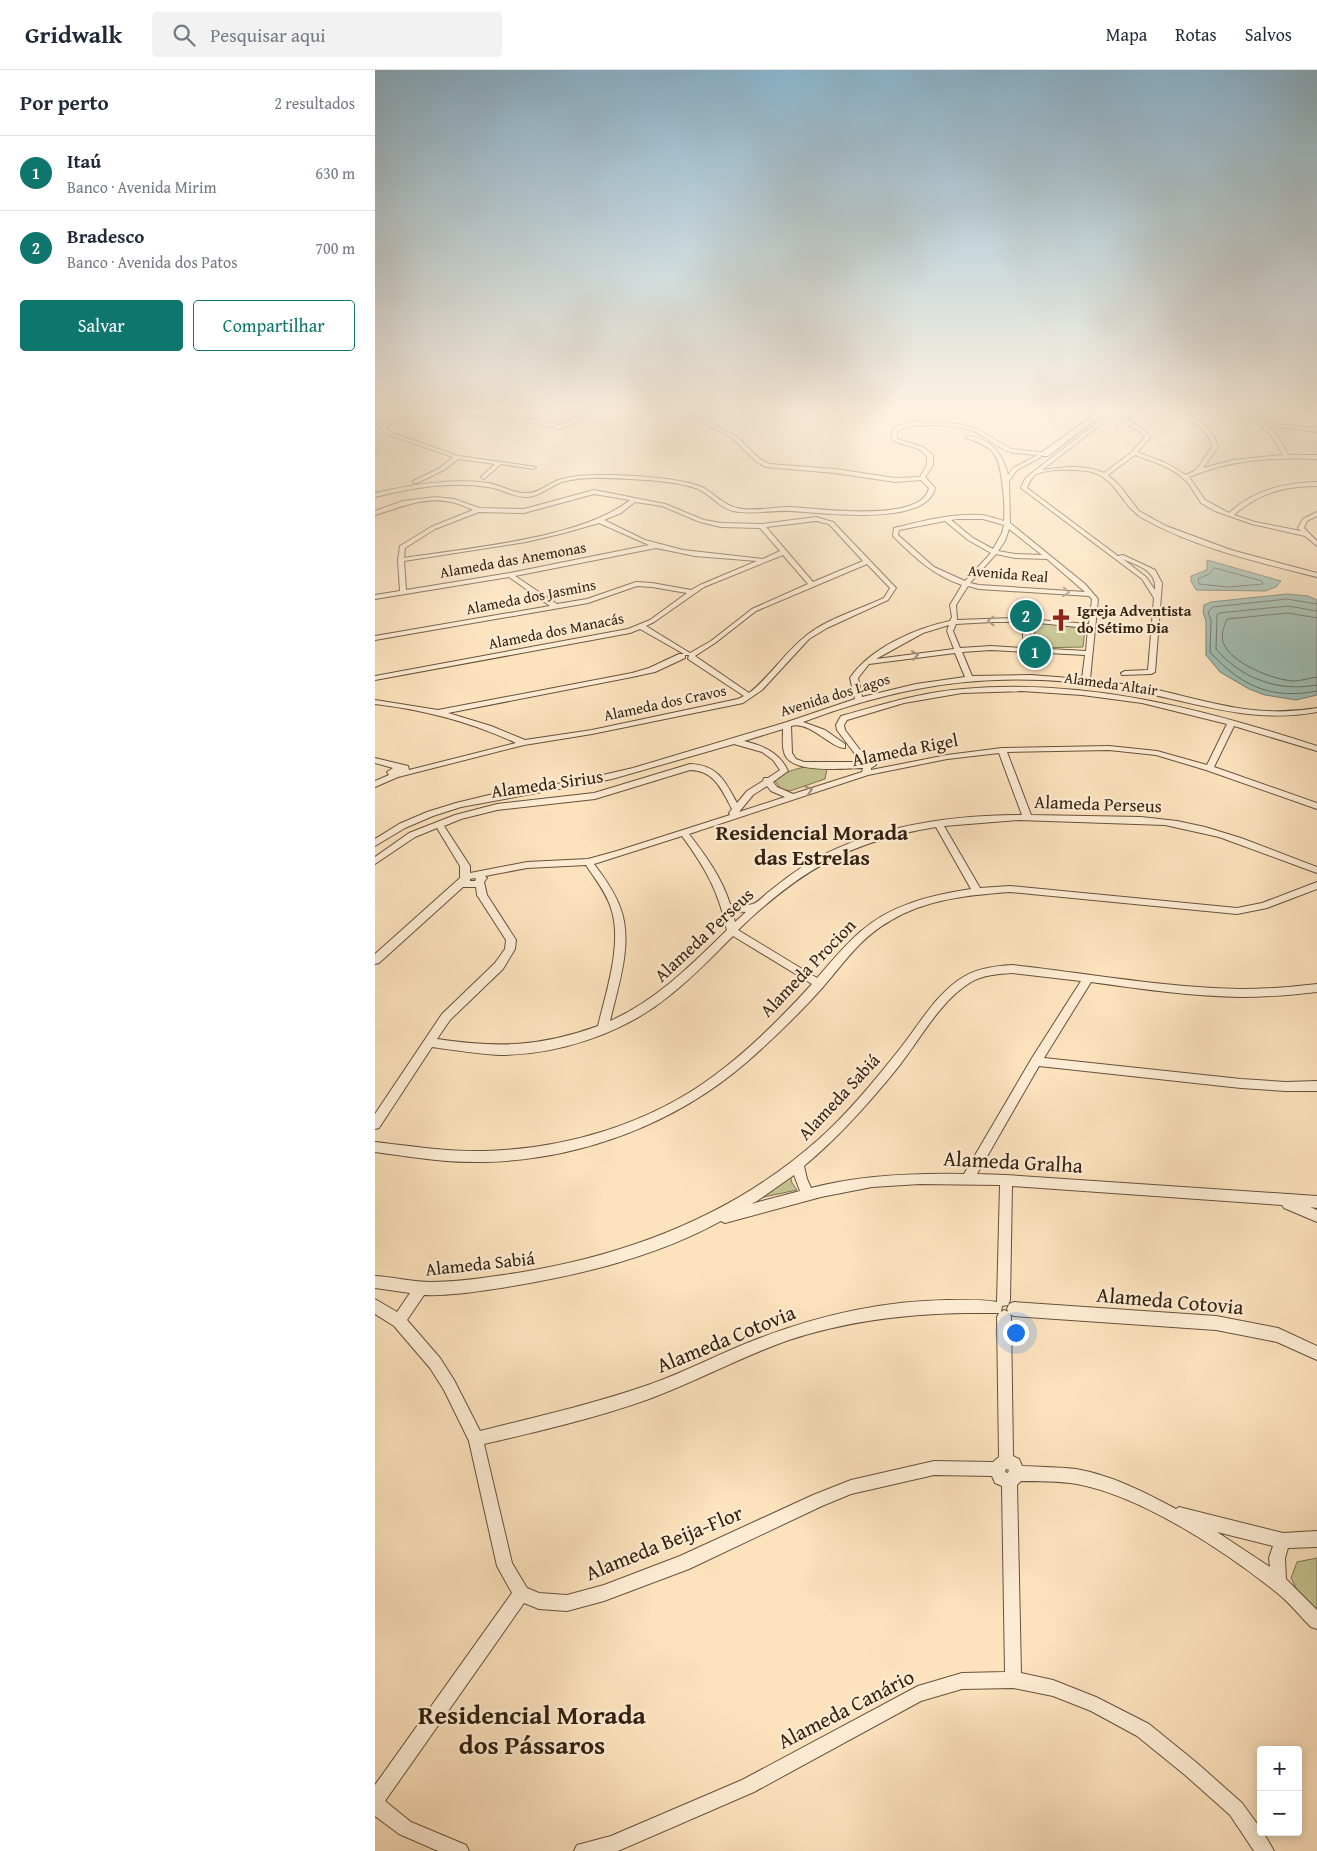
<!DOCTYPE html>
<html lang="pt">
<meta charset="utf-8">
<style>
:root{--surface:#fff;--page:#f2f2f3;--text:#1f2937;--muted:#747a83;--line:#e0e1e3;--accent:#0f766e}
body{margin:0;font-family:"Gentium Book Plus",serif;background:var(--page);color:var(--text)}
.controls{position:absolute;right:15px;bottom:15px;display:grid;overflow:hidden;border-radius:5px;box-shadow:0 2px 12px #0003}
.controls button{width:45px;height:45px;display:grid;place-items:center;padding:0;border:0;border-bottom:1px solid var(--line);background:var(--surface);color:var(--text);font:25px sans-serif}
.you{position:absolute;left:640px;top:1262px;width:18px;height:18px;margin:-12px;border:4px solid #fff;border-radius:50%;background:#1a73e8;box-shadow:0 0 0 8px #1a73e833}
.badge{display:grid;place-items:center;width:32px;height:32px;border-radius:50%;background:var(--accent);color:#fff;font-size:16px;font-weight:700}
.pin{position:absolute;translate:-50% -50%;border:2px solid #fff;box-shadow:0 1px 5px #0006}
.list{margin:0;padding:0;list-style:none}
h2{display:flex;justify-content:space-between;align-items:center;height:65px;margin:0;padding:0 20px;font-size:21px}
h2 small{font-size:16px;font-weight:400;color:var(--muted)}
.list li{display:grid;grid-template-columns:32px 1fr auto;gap:15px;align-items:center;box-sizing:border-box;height:75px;padding:0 20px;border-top:1px solid var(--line)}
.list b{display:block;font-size:19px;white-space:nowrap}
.list p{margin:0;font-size:16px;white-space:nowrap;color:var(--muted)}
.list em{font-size:16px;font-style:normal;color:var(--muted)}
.actions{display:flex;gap:10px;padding:15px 20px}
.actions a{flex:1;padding:11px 0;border:1px solid var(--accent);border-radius:5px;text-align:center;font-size:18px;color:var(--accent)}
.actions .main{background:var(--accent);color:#fff}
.icon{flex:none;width:28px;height:28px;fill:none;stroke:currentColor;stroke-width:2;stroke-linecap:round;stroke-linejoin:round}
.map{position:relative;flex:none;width:942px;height:1781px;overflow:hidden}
header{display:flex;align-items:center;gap:30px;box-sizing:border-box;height:70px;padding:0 25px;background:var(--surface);border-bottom:1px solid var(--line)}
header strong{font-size:24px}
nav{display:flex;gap:28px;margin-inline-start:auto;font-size:18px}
.search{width:350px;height:45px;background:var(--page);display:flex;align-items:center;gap:12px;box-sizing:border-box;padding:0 18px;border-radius:5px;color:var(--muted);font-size:19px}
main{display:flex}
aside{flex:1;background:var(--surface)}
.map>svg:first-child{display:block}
</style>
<header>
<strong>Gridwalk</strong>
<div class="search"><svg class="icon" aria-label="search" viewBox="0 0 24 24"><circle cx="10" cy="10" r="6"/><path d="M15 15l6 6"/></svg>Pesquisar aqui</div>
<nav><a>Mapa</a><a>Rotas</a><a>Salvos</a></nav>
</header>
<main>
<aside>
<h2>Por perto<small>2 resultados</small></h2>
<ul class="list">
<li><span class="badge">1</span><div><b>Itaú</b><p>Banco · Avenida Mirim</p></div><em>630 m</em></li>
<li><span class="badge">2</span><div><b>Bradesco</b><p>Banco · Avenida dos Patos</p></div><em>700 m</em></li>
</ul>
<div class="actions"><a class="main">Salvar</a><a>Compartilhar</a></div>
</aside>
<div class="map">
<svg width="942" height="1781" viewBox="0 0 942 1781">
<rect width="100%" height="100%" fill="#fce2bd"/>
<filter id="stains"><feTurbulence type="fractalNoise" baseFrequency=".004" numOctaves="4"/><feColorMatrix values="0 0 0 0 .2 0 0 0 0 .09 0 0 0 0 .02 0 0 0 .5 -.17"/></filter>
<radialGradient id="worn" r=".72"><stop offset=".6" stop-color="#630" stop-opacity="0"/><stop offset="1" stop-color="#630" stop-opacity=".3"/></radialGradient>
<!-- green -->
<g fill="#c3c28e" stroke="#7c724f">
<path d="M295,337H361L336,345Z"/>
<path d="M657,551L710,559L708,577L662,578Z"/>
<path d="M434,696H447L452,699L450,709L415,721L406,719L400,711C409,701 421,699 434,696Z"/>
<path d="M415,1104L417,1113L422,1120L384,1128Z"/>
<path d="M942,1488V1540L925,1526L916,1508L922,1492Z"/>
</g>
<!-- water -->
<g fill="#9fbdb3" stroke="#757f72">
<path d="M832,490L906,511L901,517L890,521L821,520L816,511V506L832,500Z"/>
<path d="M912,524L933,526L942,530V625L921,630L890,625L874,619L845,602L831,585V551L828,542L829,535L836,532Z"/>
</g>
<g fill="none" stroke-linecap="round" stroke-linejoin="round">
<!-- shore -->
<g stroke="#6a6f62" stroke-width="1">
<path d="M840,498L887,511L888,514L853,517L824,514L823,509L834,504Z"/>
<path d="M942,534L912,529L838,537L833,542L836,550L835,582C866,616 896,630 942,621"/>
<path d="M942,541L913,536L844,543L842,545L841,579C867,609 903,622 942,615"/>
<path d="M942,548L913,543L852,549C849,557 846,563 848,572C855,593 898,610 919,611C926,611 934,608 942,607"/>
</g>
<defs>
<g id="street">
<path d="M0,337H82L80,338H0Z"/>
<path d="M184,337H193L141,346L184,355L220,341L206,337L225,339L235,337L184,359L139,348L140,346L31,350L18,353L11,357L15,362L83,386L161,397L158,399L126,394L109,409L106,407L107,406L120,394L83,389L69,400L42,413H38V411L65,398L78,387L11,364L5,357L14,351L31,348L128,345Z"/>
<path d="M269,337C295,337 344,353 364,369C375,377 381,389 394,394L460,399L520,408L545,407L552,395V386L544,379L518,371L516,362L522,356L539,352L583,354L602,359L636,379L672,383V385H666V387L642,400L634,411L635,453L710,514L723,529L715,609C739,613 763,616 787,621C842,634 885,648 942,638V642C873,655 815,630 748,619C630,599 538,611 428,652L450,660L470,674V678C457,679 434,650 416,656L417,683L421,689L429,692H486L462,660L461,655L466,646C506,635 546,622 588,619C710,608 828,639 942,676V681L859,656L839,697L942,733V739L831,700L781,685L734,680L632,682L656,745L766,747L802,751L830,757L866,768L942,797V803L844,767L790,755L644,750L569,756L605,818L635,816L862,838L887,833L942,812V819L892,838L862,844L635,822C594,825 551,829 515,851C486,867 469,893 448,917C425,943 399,968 373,991C301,1054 205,1090 109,1092C73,1093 36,1087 0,1082V1072C36,1076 73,1082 109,1081C190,1079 275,1054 340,1005C375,979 407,947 437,914L358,866C337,887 317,908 294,926C249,963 183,985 125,985C102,984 79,980 57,977L4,1058L0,1059V1044L67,944L120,893L130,879L131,870L102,825L101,817H88L4,893L0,894V884L85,808V796L62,758L40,767L0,794V787L34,763L80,745L122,734L219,723L315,694C343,695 350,711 362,733L372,721L388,711L389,708H393L405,700L398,690L387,682L359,674L237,709L86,737L58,746L30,758L0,776V769L24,754L52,742L81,733L114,725L206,710L258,698L412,652L480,629L475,608C495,578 541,558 575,551L577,547L575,535L587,515C558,505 539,487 518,466L519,458C548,451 577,443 607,445C614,446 622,449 629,451C630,438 629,425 627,412C624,384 619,377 591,368V366C615,367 628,383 633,405L638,398L663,385C654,384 644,384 635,382C622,378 611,366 598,361C583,355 533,351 522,362V369L548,377L558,385V395L550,407L560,418C552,458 443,442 415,441C396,440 377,445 358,441C344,437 336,425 323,419C305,412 275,410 255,409C234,408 208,406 187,412C175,416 166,426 153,427C138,427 127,419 113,417C75,411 37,418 0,427V423C37,415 75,408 113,413C126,415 139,424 153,423C165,423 173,413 184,410C201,404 222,405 240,405C264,406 305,408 327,417C339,423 348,435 362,438C379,442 397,437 415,437C441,438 547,454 554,418L546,410L520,412L460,403L391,397C376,391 368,376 355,367C329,350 299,345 269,338ZM582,449H608L629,455L627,463L618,479L598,468L576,450ZM570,451L593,470L616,483L590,511L559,497L523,465L524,460ZM634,459L667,485L640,484L623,481L630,471ZM621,484L640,488L672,489L710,522L604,515L595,513ZM593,516L604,519L714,526L717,529L714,554L639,548L582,550L581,535ZM617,552H647L649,578L616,576L585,578L578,561L581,554ZM654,552L713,558L711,581L656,578ZM574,555L572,561L579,579L501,589L548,563ZM616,580L710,585L707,609L656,605L597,606L587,582ZM580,583L590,607L541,614L487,627L483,608L494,594ZM647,621L707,625L767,633L852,654L832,695L782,681L734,676L627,678L572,685L496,700V698L501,695L500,693L494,692L470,660L469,655L472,650L529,633L587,623ZM408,659C408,666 407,675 409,682C414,705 469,698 488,698L487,702L418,724L402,717L398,712L413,701C404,682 389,676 369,671ZM624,683L647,745C573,745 495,756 430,795C418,803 407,811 396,820C390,824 384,832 378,834C370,836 363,835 355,834C347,808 331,786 314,764L493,705L572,689ZM315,700C339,700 347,720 357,739L354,743L355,745L242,781L213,789L152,792L95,803V796L69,756L86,749L122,740L220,729ZM392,716L396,721L410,727L364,742L378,725ZM561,757L596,819C556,825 515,835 485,862C469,876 456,892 442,908L363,860C425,800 476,771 561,757ZM307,766C331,799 343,820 352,860C316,895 282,930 235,951C243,916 259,872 245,837C239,821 229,807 219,794ZM211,795C220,809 231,822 236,838C248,873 231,922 223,956C165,977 123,978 62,969L75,950L128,899L140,879L141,870L112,825L109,812L112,808L110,806L152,798ZM100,808L101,809L100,811H95V809ZM357,841L371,842L360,852Z"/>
<path d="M726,337C737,337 766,357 775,366V368L762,382L791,393L811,405L821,400L837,377C832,352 807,351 793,337H798C816,347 838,355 843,377L828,398L858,390L908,385L895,364L882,352L858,337H863L889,353L942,358V362L892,356L904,368L913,385H942V389C897,387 855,390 814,407L830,430L854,443C879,420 908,413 942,412V416C910,416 883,423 859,445L880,452L926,461L923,458L928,449L942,442V446L932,451L929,458L942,471V476L930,466L877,454L840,441L826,433L814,414L802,403L787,395L760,385L733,405L745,416L764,441L791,456L856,480L942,503V507C883,492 823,479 769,449C747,437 742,409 717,402C704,399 671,398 660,405C656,409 654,412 652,418L743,486L748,485L780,500L787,513L780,602L776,604L747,605L746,603L750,601L773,600L779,528L767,509L646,418L650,409L658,402L735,343ZM738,345L765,362L770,367L757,382L729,403C709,394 688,397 667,400ZM748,489C763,496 782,500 780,520L771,507Z"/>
<path d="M930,337H942V339L932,338Z"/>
<path d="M219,420L290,434L329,450L346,453L387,454L441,447L458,452L521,518L513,530L452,558L434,569L387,620L368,633L217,664L149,675L23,707L0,717V711L14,705L12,702L18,698L0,693V688L33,696L34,700L141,673C96,652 50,640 0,634V630L63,640L257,603L274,598L304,584H309L265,559L255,563L0,610V606L253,559L275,550L312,523L277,517L262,516L213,533L0,570V566L175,536L134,507L0,529V525L25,521L23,490L25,476L56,457L98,440C91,437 83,433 76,432C50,426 24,438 0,445V441L28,431L60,427L79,429L104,438L149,439ZM219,424L255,430C206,469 92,478 29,488L30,478L60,459L104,442L149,443ZM260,432L287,436L325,452L346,457L385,458L405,481L388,489L308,480L270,470L229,450L246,443ZM441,451L454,454L488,491L438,512L391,457ZM224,453L274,475L135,503L31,520L29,491L151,472L189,463ZM281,478L320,486L382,491L325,515L316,520L277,513L261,512L212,529L182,534L140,506ZM408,485L433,514L377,539L336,571L315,583L271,556L279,552L329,517ZM492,494L515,518L509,528C483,540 454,548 432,565C410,582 396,606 374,623L320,586L340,573L381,541ZM310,585H314L313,589L369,626L363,629L217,660L150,670L116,656L73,643L257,607L280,602L310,588Z"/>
<path d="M637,895C713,903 789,918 866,919C891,919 917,917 942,914V922C916,925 891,927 865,927C815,926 766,919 716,912L669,988L866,1009L911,1012L942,1011V1021H911L866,1018L664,996L602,1104L631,1105L942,1126V1138L935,1137L942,1140V1152L909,1138L907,1135L637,1116L635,1230L633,1235L627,1236L626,1242L629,1240L634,1242L636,1247L638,1386L644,1389L647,1396C665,1397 683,1397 701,1399C736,1405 770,1422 801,1439L804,1437L908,1463L942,1461V1477L913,1478L910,1488L911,1509L942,1540V1559L936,1557C924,1545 914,1532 901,1522C851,1482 767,1426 702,1414C684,1411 664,1411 646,1411L642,1415L646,1603L678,1610L721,1627L774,1654L822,1693L867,1733L886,1759V1762H888L899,1781H879L855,1745L810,1705L762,1666L716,1641L678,1626L638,1618L587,1619L546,1631L379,1722L243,1781H199L202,1775L236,1766L367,1710L543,1616L587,1603L630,1602L627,1416L620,1413L617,1406L559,1405L476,1424L447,1436L314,1499L229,1531L192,1541L164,1539L149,1533L10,1731L36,1752L91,1775L94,1781H63L24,1764L0,1746V1715L137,1523L122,1496L94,1371L69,1320L55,1298L19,1256L0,1244V1229L22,1242L35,1223L0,1218V1206C19,1207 37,1212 56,1212C85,1212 114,1207 142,1203C254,1185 359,1145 444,1069C475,1041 502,1008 527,976C546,952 562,922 590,906C604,898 621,896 637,895ZM637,903L706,911L657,988L589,1104C538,1103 486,1105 436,1118L432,1109L429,1096C465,1066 495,1032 524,996C546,968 565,931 596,912C608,905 623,904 637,903ZM419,1105L425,1121L376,1134L382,1131ZM545,1114L625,1115L622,1232C606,1229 589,1230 573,1230C508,1231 445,1245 385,1268C347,1282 311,1302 273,1315C218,1334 161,1347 105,1361L79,1310L65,1288L32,1250L49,1225C77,1226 105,1221 132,1217C205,1205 281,1187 346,1151L350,1153L446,1127L497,1117ZM590,1243H624L622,1247L624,1387L618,1392L559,1391L476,1410L438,1425L305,1486L229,1515L192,1525L164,1523L152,1518L137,1493L109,1374C165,1361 221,1348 274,1329C322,1311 366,1287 414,1270C472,1251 530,1244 590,1243ZM631,1399L634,1400L633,1403L630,1402ZM842,1462L898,1476L894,1488L895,1497Z"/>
<path d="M639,1232L841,1246L903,1258L942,1276V1290L902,1272L841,1260L639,1246L634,1244L632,1239L634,1234Z"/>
</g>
<path id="secondary" d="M706,337C715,336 720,339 723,348L673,386H667V382L716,347L715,343Z"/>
</defs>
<!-- street casing -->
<use href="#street" stroke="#67513b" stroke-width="2"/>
<!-- secondary casing -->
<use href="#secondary" stroke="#352110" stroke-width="2"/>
<!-- street -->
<use href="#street" fill="#fdecd4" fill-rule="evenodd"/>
<!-- secondary -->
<use href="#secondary" fill="#fdecd4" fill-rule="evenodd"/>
</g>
<!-- one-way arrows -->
<defs><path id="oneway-chevron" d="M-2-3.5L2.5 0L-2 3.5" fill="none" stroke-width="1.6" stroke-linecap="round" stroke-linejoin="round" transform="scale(1.25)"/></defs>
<g stroke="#a3917c">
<use href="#oneway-chevron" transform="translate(691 522) rotate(4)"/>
<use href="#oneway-chevron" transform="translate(616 551) rotate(179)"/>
<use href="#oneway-chevron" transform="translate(540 585) rotate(-9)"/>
<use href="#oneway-chevron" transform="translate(434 720) rotate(-18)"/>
</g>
<!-- sky -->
<linearGradient id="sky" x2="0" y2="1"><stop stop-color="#8bb8d3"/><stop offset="0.58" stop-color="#fef2e1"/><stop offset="1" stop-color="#fef2e1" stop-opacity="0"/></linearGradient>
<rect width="942" height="586" fill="url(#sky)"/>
<!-- icons -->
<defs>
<symbol id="church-bare" viewBox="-9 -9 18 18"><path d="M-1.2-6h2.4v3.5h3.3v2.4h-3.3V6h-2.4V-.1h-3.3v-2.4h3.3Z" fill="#8f2418" stroke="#fdecd4" stroke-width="2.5" paint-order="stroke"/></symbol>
</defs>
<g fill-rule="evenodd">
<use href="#church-bare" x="670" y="534" width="32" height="32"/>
</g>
<g text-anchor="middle" stroke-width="4.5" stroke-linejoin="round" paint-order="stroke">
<!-- far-street labels -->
<g font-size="15" fill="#352110" stroke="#fdecd4">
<text transform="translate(138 490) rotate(-10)" y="5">Alameda das Anemonas</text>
<text transform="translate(633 504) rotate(5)" y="5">Avenida Real</text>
<text transform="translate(156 527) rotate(-11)" y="5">Alameda dos Jasmins</text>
<text transform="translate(181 561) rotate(-11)" y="5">Alameda dos Manacás</text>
<text transform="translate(736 614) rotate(8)" y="5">Alameda Altair</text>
<text transform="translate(460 625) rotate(-17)" y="5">Avenida dos Lagos</text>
<text transform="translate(290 633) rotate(-12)" y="5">Alameda dos Cravos</text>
</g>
<!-- far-poi labels -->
<g font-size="15" font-weight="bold" fill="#352110" stroke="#fdecd4" text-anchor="start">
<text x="702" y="546">Igreja Adventista<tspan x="702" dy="17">do Sétimo Dia</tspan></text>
</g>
<!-- street labels -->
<g font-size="18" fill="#352110" stroke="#fdecd4">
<text transform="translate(530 680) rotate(-11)" y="6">Alameda Rigel</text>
<text transform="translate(172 714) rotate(-8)" y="6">Alameda Sirius</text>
<text transform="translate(723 734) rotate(2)" y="6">Alameda Perseus</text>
<text transform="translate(329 865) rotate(-43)" y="6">Alameda Perseus</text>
<text transform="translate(433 898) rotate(-46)" y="6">Alameda Procion</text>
<text transform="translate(464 1027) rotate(-47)" y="6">Alameda Sabiá</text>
<text transform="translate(105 1194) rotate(-6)" y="6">Alameda Sabiá</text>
</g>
<!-- near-street labels -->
<g font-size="21" fill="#352110" stroke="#fdecd4">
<text transform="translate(638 1092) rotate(3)" y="7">Alameda Gralha</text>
<text transform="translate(795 1231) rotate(5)" y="7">Alameda Cotovia</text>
<text transform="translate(351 1269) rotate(-22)" y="7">Alameda Cotovia</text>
<text transform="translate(289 1473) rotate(-22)" y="7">Alameda Beija-Flor</text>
<text transform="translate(471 1639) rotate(-27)" y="7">Alameda Canário</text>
</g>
<!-- district labels -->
<g font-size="22" font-weight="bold" fill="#352110" stroke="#fdecd4">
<text x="437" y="770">Residencial Morada<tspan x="437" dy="25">das Estrelas</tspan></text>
</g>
<!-- near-district labels -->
<g font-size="26" font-weight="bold" fill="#352110" stroke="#fdecd4">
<text x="157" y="1654">Residencial Morada<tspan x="157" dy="30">dos Pássaros</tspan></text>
</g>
</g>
<rect width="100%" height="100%" filter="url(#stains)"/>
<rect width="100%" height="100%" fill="url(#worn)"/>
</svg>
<div class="controls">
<button>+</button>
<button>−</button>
</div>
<div class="you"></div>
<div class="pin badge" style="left:660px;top:582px">1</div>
<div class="pin badge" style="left:651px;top:546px">2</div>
</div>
</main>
